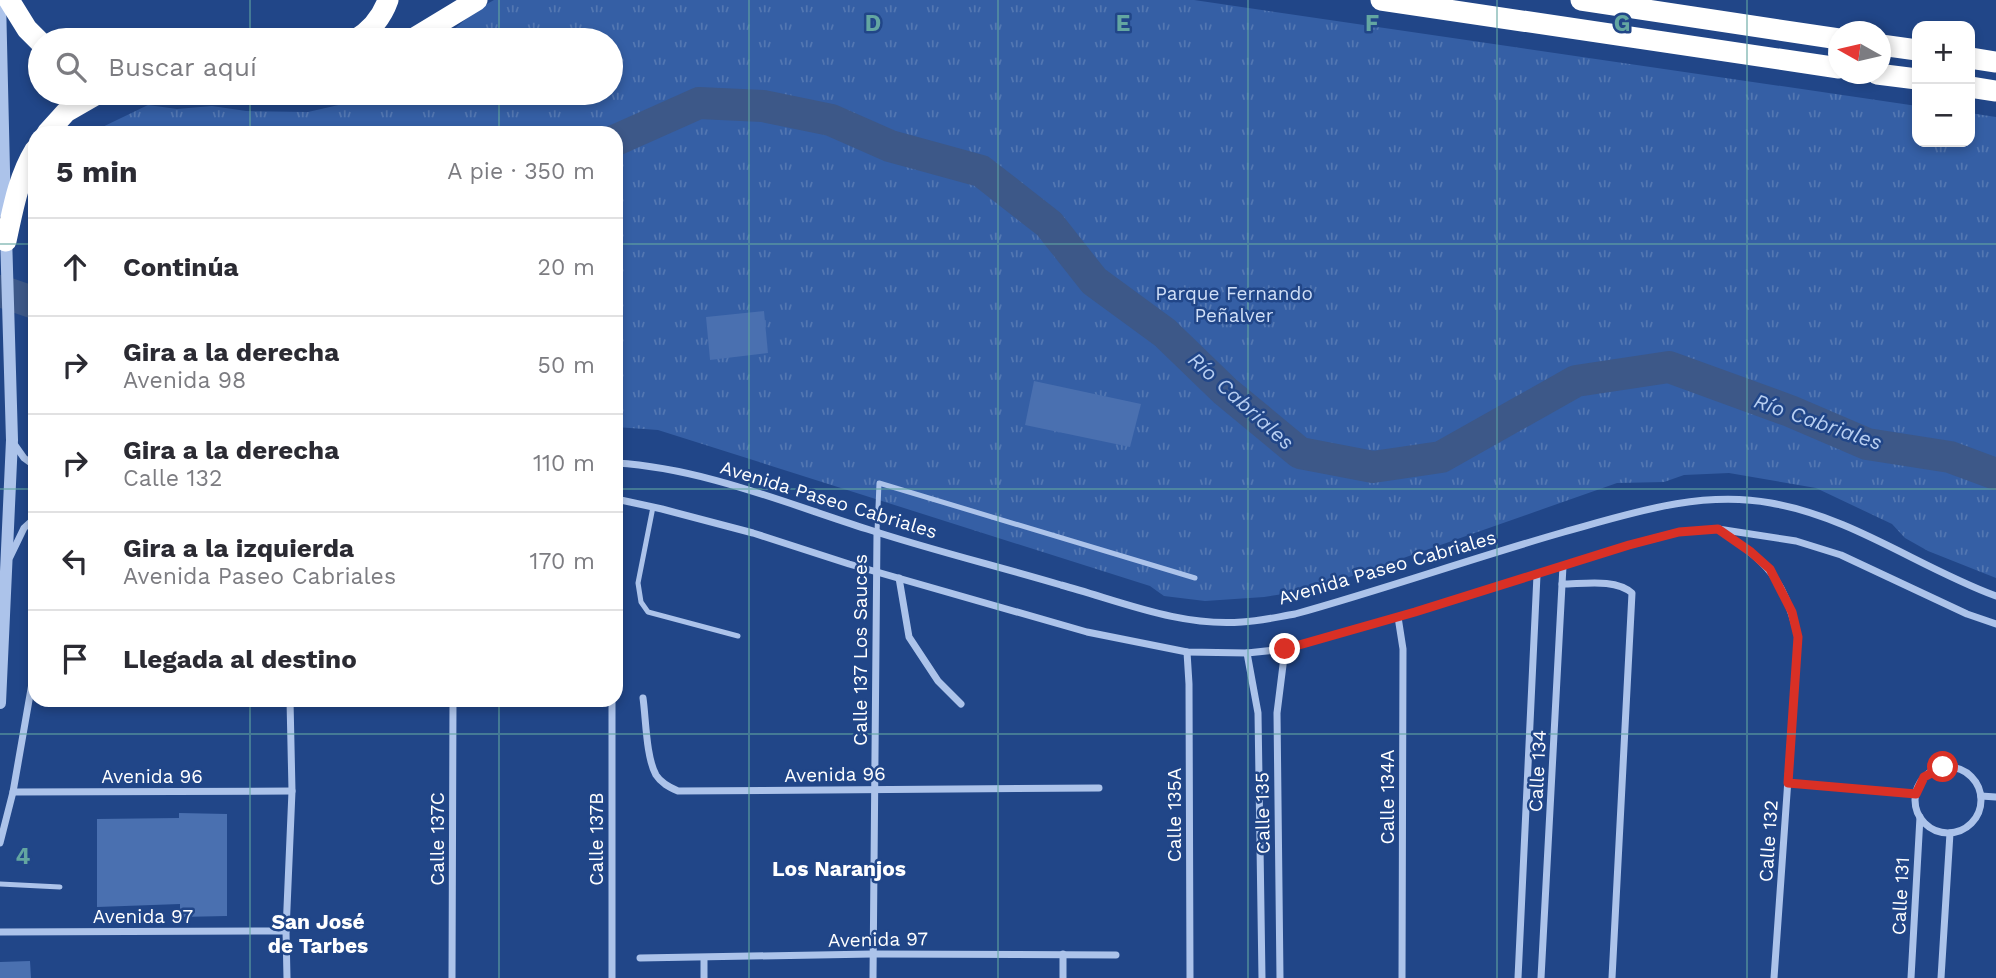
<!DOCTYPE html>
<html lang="es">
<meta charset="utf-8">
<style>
:root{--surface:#fff;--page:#f2f2f3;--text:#2b2b33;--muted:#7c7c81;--line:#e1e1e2}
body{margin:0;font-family:"Work Sans",sans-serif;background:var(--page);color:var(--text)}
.controls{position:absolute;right:21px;top:21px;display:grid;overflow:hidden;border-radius:14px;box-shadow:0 4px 10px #0003}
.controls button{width:63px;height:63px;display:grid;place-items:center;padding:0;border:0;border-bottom:2px solid var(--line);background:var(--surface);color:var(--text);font:35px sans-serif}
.compass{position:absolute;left:1828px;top:21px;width:63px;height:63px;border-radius:50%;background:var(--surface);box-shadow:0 4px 10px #0003;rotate:278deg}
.stop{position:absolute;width:21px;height:21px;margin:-16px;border:5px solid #d93025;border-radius:50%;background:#fff}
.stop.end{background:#d93025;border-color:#fff;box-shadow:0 2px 7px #0008}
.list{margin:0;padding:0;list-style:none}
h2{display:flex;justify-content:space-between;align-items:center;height:91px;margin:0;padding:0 28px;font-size:30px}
h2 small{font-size:23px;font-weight:400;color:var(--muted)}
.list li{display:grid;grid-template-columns:46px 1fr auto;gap:21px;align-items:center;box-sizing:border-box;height:98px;padding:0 28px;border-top:2px solid var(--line)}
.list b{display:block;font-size:26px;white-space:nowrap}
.list p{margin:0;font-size:23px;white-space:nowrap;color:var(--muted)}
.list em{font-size:23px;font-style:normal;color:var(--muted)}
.icon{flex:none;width:38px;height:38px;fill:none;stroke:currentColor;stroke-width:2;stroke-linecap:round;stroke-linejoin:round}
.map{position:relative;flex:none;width:1996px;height:978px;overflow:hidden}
.search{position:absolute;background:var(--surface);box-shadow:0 4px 10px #0003;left:28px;top:28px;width:595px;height:77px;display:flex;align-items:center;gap:18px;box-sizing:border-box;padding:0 24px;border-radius:38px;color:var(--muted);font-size:26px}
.panel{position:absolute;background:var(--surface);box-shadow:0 4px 10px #0003;left:28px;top:126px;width:595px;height:581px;border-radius:21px}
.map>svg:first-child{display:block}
</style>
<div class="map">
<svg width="1996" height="978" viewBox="0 0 1996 978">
<defs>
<pattern id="grass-tufts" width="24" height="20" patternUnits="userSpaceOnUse" patternTransform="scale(1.75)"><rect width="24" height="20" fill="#355fa5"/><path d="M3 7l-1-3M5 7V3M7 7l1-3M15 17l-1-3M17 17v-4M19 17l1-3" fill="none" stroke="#5377b2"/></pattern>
</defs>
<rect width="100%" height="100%" fill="#214688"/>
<!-- grass -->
<path fill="url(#grass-tufts)" d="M494,0H1194L1917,106V142H1970V113L1996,117V578L1928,551L1905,538L1892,524L1816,488L1729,473L1684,475L1664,482L1617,483L1315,589L1264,597L1205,601L1164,596L1150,586L658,430L616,427V133H90L148,105L177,109L212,106L246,111L308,112L356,101L369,93H611V40H441L478,9Z"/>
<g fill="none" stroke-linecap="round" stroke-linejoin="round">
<!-- river -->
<g stroke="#3d5888" stroke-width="32">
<path d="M616,140L699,103L763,106L831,120L890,146L981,171L1049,224L1094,281L1165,333L1225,391L1300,453L1373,467L1441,457L1576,381L1669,367L1790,411L1867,444L1950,457L1996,474"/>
<path d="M0,291L35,303"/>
</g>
</g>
<!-- building -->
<g fill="#4a70b0">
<path d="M764,311L768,353L710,360L706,317Z"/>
<path d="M1034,381L1141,404L1130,447L1025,425Z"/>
<path d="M179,813L227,814V916L180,917V904L97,907V819L179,818Z"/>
<path d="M30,961L31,978H0V962Z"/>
</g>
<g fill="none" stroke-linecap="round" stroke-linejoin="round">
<!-- service -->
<g stroke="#acc3ea" stroke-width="5">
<path d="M653,507L638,583L641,602L648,612L738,636"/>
<path d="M877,532L879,483L1195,578"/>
<path d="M0,884L60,887"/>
</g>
<!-- minor -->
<g stroke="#acc3ea" stroke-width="7">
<path d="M12,441L24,458L35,466"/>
<path d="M616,463C702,468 785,503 867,529C931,550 997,566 1061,585C1120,601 1180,627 1242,622C1260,621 1277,617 1295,614C1385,589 1473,558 1564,532C1632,513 1700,490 1771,503C1852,517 1920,568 1996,596"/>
<path d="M616,499L662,509L753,533L849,564L1087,632L1187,652L1247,653L1285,649L1415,612L1629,545L1679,532L1718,529L1796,541L1841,555L1967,614L1996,624"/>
<path d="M1719,529C1768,564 1783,576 1798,637L1774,978"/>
<path d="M10,557L24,528L35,518"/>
<path d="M899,578L909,637L938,681L961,704"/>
<path d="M1562,584C1583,584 1615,578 1632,593L1612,978"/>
<path d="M1398,617L1403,649L1402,978"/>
<path d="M1187,652L1189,684L1190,978"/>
<path d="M1247,653L1258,713L1262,978"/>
<path d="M643,698C646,719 646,757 656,775C661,783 669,787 678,791L1099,788"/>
<circle cx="1948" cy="800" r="33"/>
<path d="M1788,783L1916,794"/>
<path d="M13,792L292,791"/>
<path d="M1981,796L1996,797"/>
<path d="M0,843L13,792L35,666"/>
<path d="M0,932L286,931"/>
<path d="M1063,954V978"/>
<path d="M640,958L873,954L1116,955"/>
<path d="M704,958V978"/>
<path d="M287,978L286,931L292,791L290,700"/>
<path d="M452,978L453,700"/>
<path d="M612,978V700"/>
<path d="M873,978L877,532"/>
<path d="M1280,978L1277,713L1285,649"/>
<path d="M1518,978L1537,575"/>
<path d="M1541,978L1563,566"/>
<path d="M1911,978L1920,817"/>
<path d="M1941,978L1950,833"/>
</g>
<!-- tertiary -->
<g stroke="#acc3ea" stroke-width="12">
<path d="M0,0L5,213"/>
<path d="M0,703L12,440L6,235"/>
</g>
<!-- motorway -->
<g stroke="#fff" stroke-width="21">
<path d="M9,0L27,29L40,42"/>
<path d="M1381,0L1839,68"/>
<path d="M1581,0L1839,39"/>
<path d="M355,40C370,31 382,17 388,0"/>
<path d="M411,40L477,0"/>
<path d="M1881,45L1917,50"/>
<path d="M1970,58L1996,62"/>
<path d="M1877,74L1917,79"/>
<path d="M1970,87L1996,91"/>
<path d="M47,133L66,112L99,93"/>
<path d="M6,241C13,209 18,178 35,150"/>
</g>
</g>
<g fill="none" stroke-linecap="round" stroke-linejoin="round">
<!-- route -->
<path stroke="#d93025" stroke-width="9" d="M1285,649L1415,612L1629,545L1679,532L1718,529L1751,552L1770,569L1792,612L1798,637L1788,783L1916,794L1924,777L1943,767"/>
</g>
<!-- grid -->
<path fill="none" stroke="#63a6a1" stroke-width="2" stroke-opacity="0.55" d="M250,0V40M499,0V40M749,0V978M998,0V978M1248,0V978M1497,0V978M1747,0V978M250,93V133M499,93V133M0,244H35M616,244H1996M0,489H35M616,489H1996M250,700V978M499,700V978M0,734H1996"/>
<g text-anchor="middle" stroke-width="5" stroke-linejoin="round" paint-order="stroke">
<!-- park labels -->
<g font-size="19" fill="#d0dff7" stroke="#214688">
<text x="1234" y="300">Parque Fernando<tspan x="1234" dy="22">Peñalver</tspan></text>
</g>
<!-- street labels -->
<g font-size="19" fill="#fff" stroke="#214688">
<text transform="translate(829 499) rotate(17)" y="7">Avenida Paseo Cabriales</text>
<text transform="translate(1387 567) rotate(-16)" y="7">Avenida Paseo Cabriales</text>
<text transform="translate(860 650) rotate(-90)" y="7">Calle 137 Los Sauces</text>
<text transform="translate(1537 771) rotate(-87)" y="7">Calle 134</text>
<text transform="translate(835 774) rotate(-1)" y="7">Avenida 96</text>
<text x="152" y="783">Avenida 96</text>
<text transform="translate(1387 797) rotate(-90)" y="7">Calle 134A</text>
<text transform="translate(1262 813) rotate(-91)" y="7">Calle 135</text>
<text transform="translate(1174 815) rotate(-90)" y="7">Calle 135A</text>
<text transform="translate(437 839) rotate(-90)" y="7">Calle 137C</text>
<text transform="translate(596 839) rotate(-90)" y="7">Calle 137B</text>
<text transform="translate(1768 841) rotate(-86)" y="7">Calle 132</text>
<text transform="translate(1900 896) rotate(-87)" y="7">Calle 131</text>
<text x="143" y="923">Avenida 97</text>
<text transform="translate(878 939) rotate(-1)" y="7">Avenida 97</text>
</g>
<!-- water labels -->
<g font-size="21" font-style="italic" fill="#b7cef1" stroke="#214688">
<text transform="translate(1241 401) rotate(42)" y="7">Río Cabriales</text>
<text transform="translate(1818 422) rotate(19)" y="7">Río Cabriales</text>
</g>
<!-- neighbourhood labels -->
<g font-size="21" font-weight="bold" fill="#fff" stroke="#214688">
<text x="839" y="876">Los Naranjos</text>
<text x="318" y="929">San José<tspan x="318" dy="24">de Tarbes</tspan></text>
</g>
</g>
<g font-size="23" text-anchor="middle" font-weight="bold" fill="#63a6a1" stroke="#214688" stroke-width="5" stroke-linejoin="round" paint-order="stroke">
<text x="873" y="31">D</text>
<text x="1123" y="31">E</text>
<text x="1372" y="31">F</text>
<text x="1622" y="31">G</text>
<text x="23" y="864">4</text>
</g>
</svg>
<div class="controls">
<button>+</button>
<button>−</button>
</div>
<svg class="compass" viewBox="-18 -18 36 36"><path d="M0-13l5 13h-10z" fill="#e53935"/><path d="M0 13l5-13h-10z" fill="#7c7c81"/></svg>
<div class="stop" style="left:1943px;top:767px"></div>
<div class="stop end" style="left:1285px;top:649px"></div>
<div class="search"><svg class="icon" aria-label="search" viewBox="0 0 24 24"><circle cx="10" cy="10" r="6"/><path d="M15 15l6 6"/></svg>Buscar aquí</div>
<section class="panel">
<h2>5 min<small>A pie · 350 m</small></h2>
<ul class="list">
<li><svg class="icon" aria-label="ahead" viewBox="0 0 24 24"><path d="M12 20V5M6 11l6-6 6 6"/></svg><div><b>Continúa</b></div><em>20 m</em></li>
<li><svg class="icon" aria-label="right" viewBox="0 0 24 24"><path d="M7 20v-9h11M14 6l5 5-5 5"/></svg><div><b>Gira a la derecha</b><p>Avenida 98</p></div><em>50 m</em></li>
<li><svg class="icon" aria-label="right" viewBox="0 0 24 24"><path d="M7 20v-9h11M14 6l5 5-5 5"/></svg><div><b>Gira a la derecha</b><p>Calle 132</p></div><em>110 m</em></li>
<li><svg class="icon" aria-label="left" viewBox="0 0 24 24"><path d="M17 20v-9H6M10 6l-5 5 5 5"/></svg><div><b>Gira a la izquierda</b><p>Avenida Paseo Cabriales</p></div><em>170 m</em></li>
<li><svg class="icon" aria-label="arrive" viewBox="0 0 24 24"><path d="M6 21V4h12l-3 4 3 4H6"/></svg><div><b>Llegada al destino</b></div></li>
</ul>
</section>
</div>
